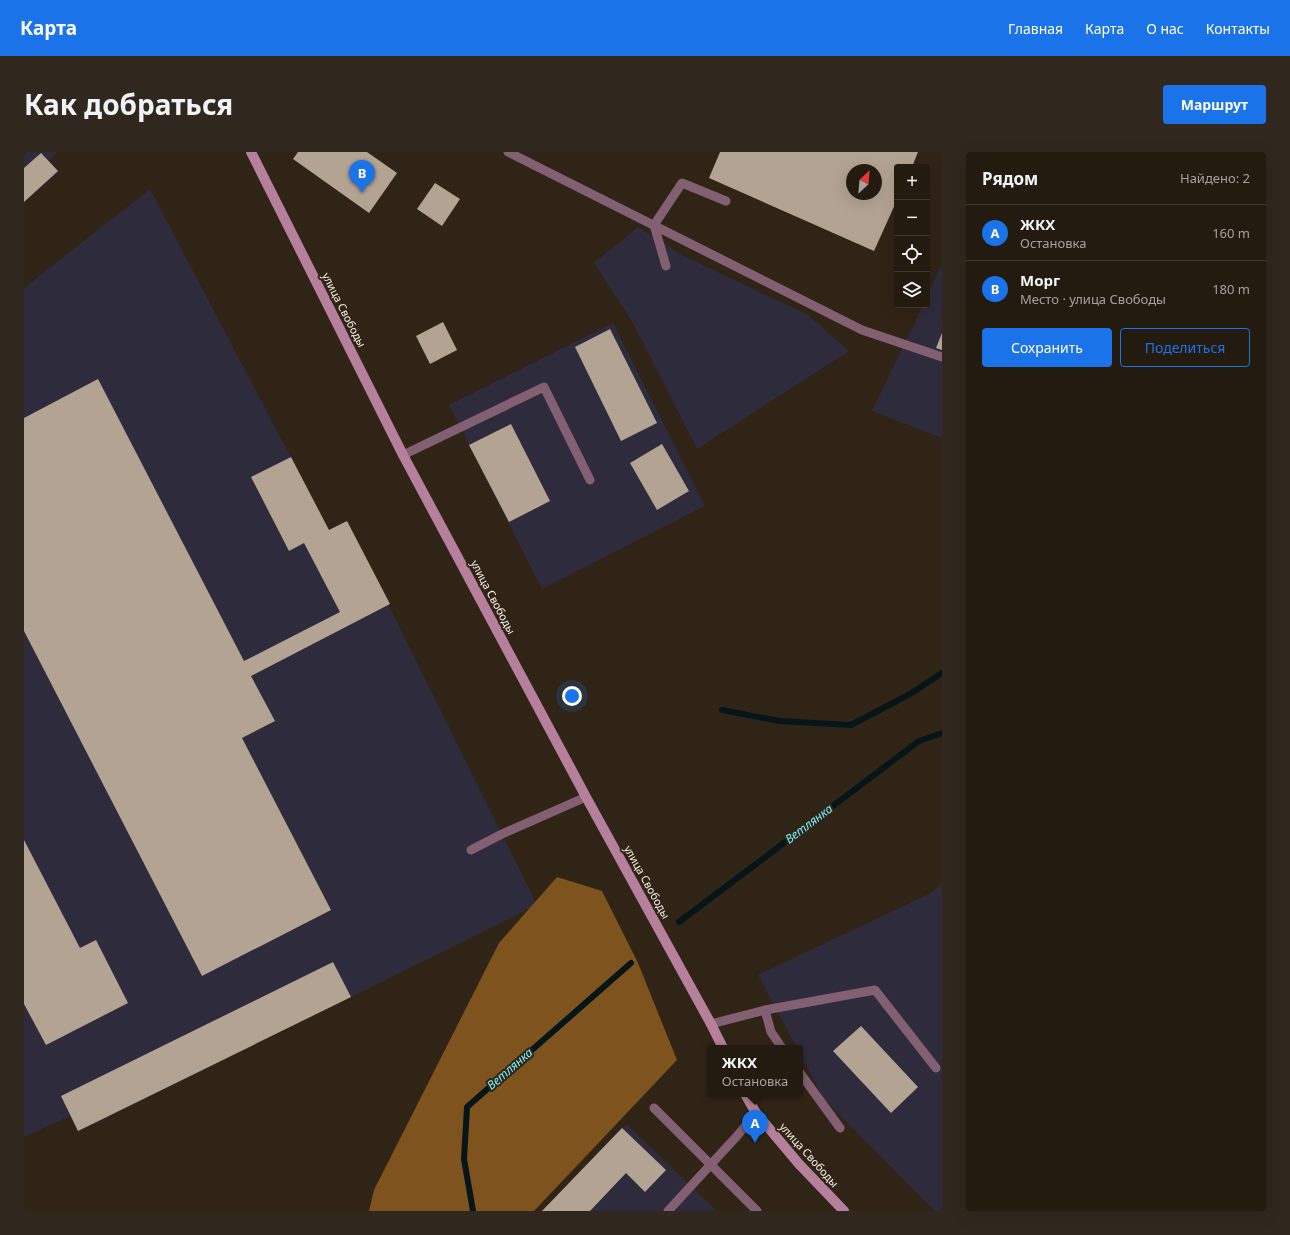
<!DOCTYPE html>
<html lang="ru">
<meta charset="utf-8">
<style>
:root{--surface:#241b10;--page:#30281e;--text:#f1f3f6;--muted:#a3a19f;--line:#413930;--accent:#1a73e8}
body{margin:0;font-family:"Noto Sans",sans-serif;background:var(--page);color:var(--text)}
.controls{position:absolute;right:12px;top:12px;display:grid;overflow:hidden;border-radius:4px;box-shadow:0 4px 16px #0002}
.controls button{width:36px;height:36px;display:grid;place-items:center;padding:0;border:0;border-bottom:1px solid var(--line);background:var(--surface);color:var(--text);font:20px sans-serif}
.compass{position:absolute;left:822px;top:12px;width:36px;height:36px;border-radius:50%;background:var(--surface);box-shadow:0 4px 16px #0002;rotate:26deg}
.you{position:absolute;left:548px;top:544px;width:14px;height:14px;margin:-10px;border:3px solid #fff;border-radius:50%;background:#1a73e8;box-shadow:0 0 0 6px #1a73e833}
.badge{display:grid;place-items:center;width:26px;height:26px;border-radius:50%;background:var(--accent);color:#fff;font-size:13px;font-weight:700}
.pin{position:absolute;translate:-50% -33px;filter:drop-shadow(0 1px 2px #0008)}
.pin::after{content:'';position:absolute;top:21px;width:14px;height:12px;background:inherit;clip-path:polygon(0 0,100% 0,50% 100%)}
.popup{position:absolute;left:683px;top:893px;width:96px;height:52px;box-sizing:border-box;display:grid;place-content:center;border-radius:4px;background:var(--surface);filter:drop-shadow(0 1px 3px #0005);font-size:13px;white-space:nowrap;color:var(--muted)}
.popup b{font-size:15px;color:var(--text)}
.popup::after{content:'';position:absolute;left:50%;top:100%;margin-left:-8px;border:8px solid transparent;border-top-color:var(--surface)}
.list{margin:0;padding:0;list-style:none}
h2{display:flex;justify-content:space-between;align-items:center;height:52px;margin:0;padding:0 16px;font-size:17px}
h2 small{font-size:13px;font-weight:400;color:var(--muted)}
.list li{display:grid;grid-template-columns:26px 1fr auto;gap:12px;align-items:center;box-sizing:border-box;height:56px;padding:0 16px;border-top:1px solid var(--line)}
.list b{display:block;font-size:15px;white-space:nowrap}
.list p{margin:0;font-size:13px;white-space:nowrap;color:var(--muted)}
.list em{font-size:13px;font-style:normal;color:var(--muted)}
.actions{display:flex;gap:8px;padding:12px 16px}
.actions a{flex:1;padding:9px 0;border:1px solid var(--accent);border-radius:4px;text-align:center;font-size:14px;color:var(--accent)}
.actions .main{background:var(--accent);color:#fff}
.icon{flex:none;width:22px;height:22px;fill:none;stroke:currentColor;stroke-width:2;stroke-linecap:round;stroke-linejoin:round}
.map{position:relative;flex:none;width:918px;height:1059px;overflow:hidden;border-radius:4px}
header{display:flex;align-items:center;gap:24px;box-sizing:border-box;height:56px;padding:0 20px;background:var(--accent);color:#fff}
header strong{font-size:19px}
nav{display:flex;gap:22px;margin-inline-start:auto;font-size:14px}
.intro{display:flex;align-items:center;justify-content:space-between;box-sizing:border-box;height:96px;padding:0 24px}
h1{margin:0;font-size:28px}
.button{padding:10px 18px;border-radius:4px;background:var(--accent);color:#fff;font-size:14px;font-weight:700}
main{display:flex;gap:24px;padding:0 24px}
aside{flex:1;background:var(--surface);border-radius:4px;box-shadow:0 4px 16px #0002}
.map>svg:first-child{display:block}
</style>
<header>
<strong>Карта</strong>
<nav><a>Главная</a><a>Карта</a><a>О нас</a><a>Контакты</a></nav>
</header>
<div class="intro"><h1>Как добраться</h1><a class="button">Маршрут</a></div>
<main>
<div class="map">
<svg width="918" height="1059" viewBox="0 0 918 1059">
<rect width="100%" height="100%" fill="#302416"/>
<!-- industrial -->
<g fill="#2e2b3c">
<path d="M0,0H33L25,8L35,20L0,50Z"/>
<path d="M126,37L305,378L323,369L513,753L54,980L46,964L0,985V136Z"/>
<path d="M614,75L660,104L784,163L825,199L673,297L609,171L570,111Z"/>
<path d="M918,112V286L848,259L899,153H903V144Z"/>
<path d="M589,171L681,354L518,437L425,253Z"/>
<path d="M918,731V1059H911L800,947L776,902V896H773L734,823L909,740Z"/>
<path d="M602,972L693,1059H518Z"/>
</g>
<!-- forest -->
<path fill="#7e531d" d="M533,725L578,739L614,811L653,908L510,1059H345L350,1038L475,791Z"/>
<g fill="none" stroke-linecap="round" stroke-linejoin="round">
<!-- stream -->
<g stroke="#061618" stroke-width="6">
<path d="M698,558L756,569L827,573L886,542L918,521"/>
<path d="M655,770L895,589L918,581"/>
<path d="M449,1059L440,1007L443,955L607,811"/>
</g>
</g>
<!-- building -->
<g fill="#b3a393" fill-rule="evenodd">
<path d="M274,0H343L373,21L345,61L269,7Z"/>
<path d="M696,0H894L888,15H873V48L850,99L685,26ZM828,18H852V42H828Z"/>
<path d="M17,1L34,19L0,50V16Z"/>
<path d="M411,31L436,47L418,74L393,57Z"/>
<path d="M419,170L433,198L406,212L392,184Z"/>
<path d="M586,177L633,271L597,289L551,195Z"/>
<path d="M918,181V198L912,196Z"/>
<path d="M74,227L220,509L316,460L280,391L265,399L227,325L267,305L305,378L323,369L366,452L227,524L251,569L218,586L307,758L178,824L0,479V266Z"/>
<path d="M487,272L526,349L485,370L445,293Z"/>
<path d="M638,292L665,339L633,358L606,311Z"/>
<path d="M0,688L56,796L72,788L104,851L22,893L0,852Z"/>
<path d="M309,810L327,845L54,979L37,944Z"/>
<path d="M837,874L894,935L867,961L809,899Z"/>
<path d="M598,976L642,1018L621,1040L602,1021L566,1059H518Z"/>
</g>
<g fill="none" stroke-linecap="round" stroke-linejoin="round">
<!-- lane -->
<g stroke="#826071" stroke-width="9">
<path d="M484,0L838,178L918,205"/>
<path d="M642,114L630,73L658,31L702,49"/>
<path d="M379,303L520,235L566,328"/>
<path d="M447,698L478,682L562,645"/>
<path d="M741,858L747,880L758,896"/>
<path d="M687,872L741,858L851,838L912,916"/>
<path d="M776,921L816,976"/>
<path d="M630,956L733,1059"/>
<path d="M644,1059L713,984L732,961"/>
</g>
<!-- secondary -->
<g stroke="#b6809c" stroke-width="10">
<path d="M227,0L379,303L562,645L687,872L699,896"/>
<path d="M721,942L732,961L775,1012L820,1059"/>
</g>
</g>
<g text-anchor="middle" stroke-width="4" stroke-linejoin="round" paint-order="stroke">
<!-- street labels -->
<g font-size="11" fill="#f7eee6" stroke="#302416">
<text transform="translate(320 158) rotate(63)" y="4">улица Свободы</text>
<text transform="translate(469 445) rotate(62)" y="4">улица Свободы</text>
<text transform="translate(623 730) rotate(61)" y="4">улица Свободы</text>
<text transform="translate(785 1003) rotate(48)" y="4">улица Свободы</text>
</g>
<!-- water labels -->
<g font-size="12" font-style="italic" fill="#75f3ff" stroke="#302416">
<text transform="translate(785 672) rotate(-37)" y="4">Ветлянка</text>
<text transform="translate(486 917) rotate(-41)" y="4">Ветлянка</text>
</g>
</g>
</svg>
<div class="controls">
<button>+</button>
<button>−</button>
<button><svg class="icon" aria-label="locate" viewBox="0 0 24 24"><circle cx="12" cy="12" r="6"/><path d="M12 2v4M12 18v4M2 12h4M18 12h4"/></svg></button>
<button><svg class="icon" aria-label="layers" viewBox="0 0 24 24"><path d="M12 4l9 5-9 5-9-5zM3 14l9 5 9-5"/></svg></button>
</div>
<svg class="compass" viewBox="-18 -18 36 36"><path d="M0-13l5 13h-10z" fill="#e53935"/><path d="M0 13l5-13h-10z" fill="#a3a19f"/></svg>
<div class="you"></div>
<div class="pin badge" style="left:731px;top:991px">A</div>
<div class="popup"><b>ЖКХ</b>Остановка</div>
<div class="pin badge" style="left:338px;top:41px">B</div>
</div>
<aside>
<h2>Рядом<small>Найдено: 2</small></h2>
<ul class="list">
<li><span class="badge">A</span><div><b>ЖКХ</b><p>Остановка</p></div><em>160 m</em></li>
<li><span class="badge">B</span><div><b>Морг</b><p>Место · улица Свободы</p></div><em>180 m</em></li>
</ul>
<div class="actions"><a class="main">Сохранить</a><a>Поделиться</a></div>
</aside>
</main>
